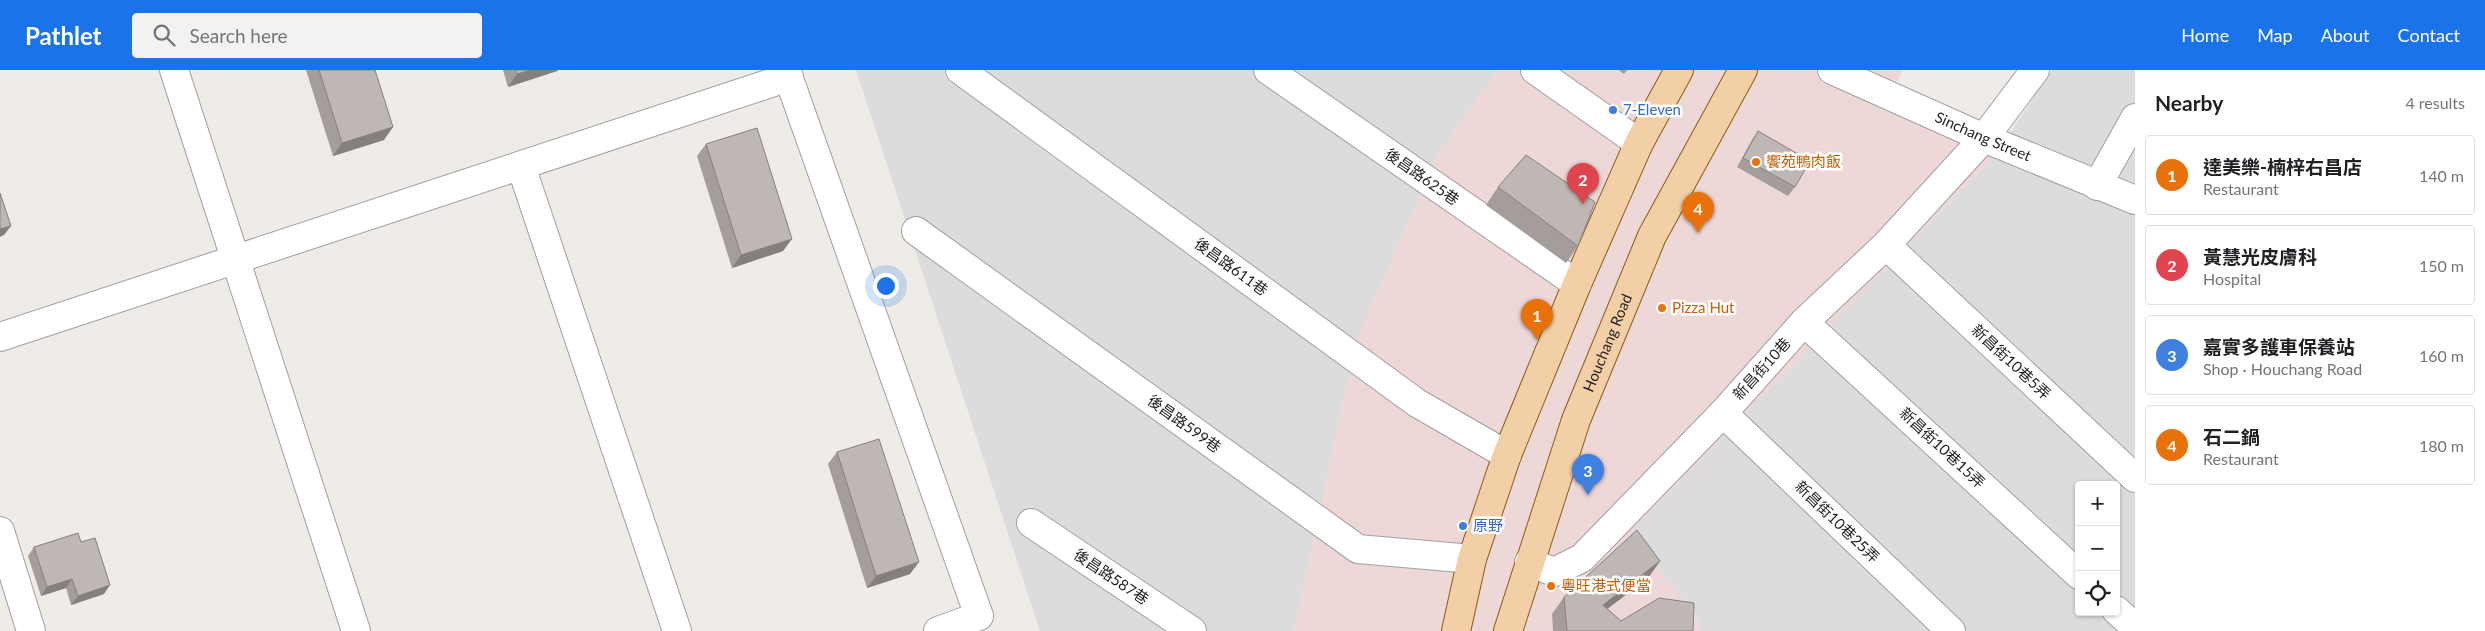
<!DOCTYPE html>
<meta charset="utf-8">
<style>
:root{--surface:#fff;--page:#f2f2f2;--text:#202124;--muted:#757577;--line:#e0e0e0;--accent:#1a73e8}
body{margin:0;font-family:Lato,"Noto Sans TC",sans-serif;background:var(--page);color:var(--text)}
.controls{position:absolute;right:15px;bottom:15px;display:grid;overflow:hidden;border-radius:5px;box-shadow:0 1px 4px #0004}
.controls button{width:45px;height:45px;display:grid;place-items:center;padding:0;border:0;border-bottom:1px solid var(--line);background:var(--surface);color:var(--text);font:25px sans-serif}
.you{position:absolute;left:885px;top:215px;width:18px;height:18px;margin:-12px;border:4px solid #fff;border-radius:50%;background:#1a73e8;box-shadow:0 0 0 8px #1a73e833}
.badge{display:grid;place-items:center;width:32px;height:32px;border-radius:50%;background:var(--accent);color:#fff;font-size:16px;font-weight:700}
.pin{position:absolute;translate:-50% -41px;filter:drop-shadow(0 1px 2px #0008)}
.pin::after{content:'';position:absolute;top:26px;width:18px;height:15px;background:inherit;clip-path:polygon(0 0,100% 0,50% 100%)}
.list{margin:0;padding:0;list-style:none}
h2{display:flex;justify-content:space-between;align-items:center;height:65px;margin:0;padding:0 20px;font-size:21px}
h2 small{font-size:16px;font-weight:400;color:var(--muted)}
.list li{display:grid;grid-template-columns:32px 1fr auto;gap:15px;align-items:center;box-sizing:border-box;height:80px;margin:0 10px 10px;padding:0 10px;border:1px solid var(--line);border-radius:5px}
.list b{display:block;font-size:19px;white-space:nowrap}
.list p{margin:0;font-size:16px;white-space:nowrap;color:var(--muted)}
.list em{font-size:16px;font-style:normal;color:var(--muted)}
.icon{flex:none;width:28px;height:28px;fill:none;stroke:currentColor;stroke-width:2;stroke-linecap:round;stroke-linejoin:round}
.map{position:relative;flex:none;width:2135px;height:561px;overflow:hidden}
header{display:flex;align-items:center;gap:30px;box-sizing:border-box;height:70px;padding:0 25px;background:var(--accent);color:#fff}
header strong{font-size:24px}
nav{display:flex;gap:28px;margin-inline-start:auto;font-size:18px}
.search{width:350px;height:45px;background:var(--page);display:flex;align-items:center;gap:12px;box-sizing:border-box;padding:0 18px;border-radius:5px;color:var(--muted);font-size:19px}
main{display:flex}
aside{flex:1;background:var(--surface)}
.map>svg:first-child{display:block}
</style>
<header>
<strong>Pathlet</strong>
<div class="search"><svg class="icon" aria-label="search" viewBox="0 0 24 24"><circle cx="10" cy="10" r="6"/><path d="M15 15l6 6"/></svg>Search here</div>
<nav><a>Home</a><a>Map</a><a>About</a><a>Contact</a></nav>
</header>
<main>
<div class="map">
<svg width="2135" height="561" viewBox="0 0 2135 561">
<rect width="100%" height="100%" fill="#efebe6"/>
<!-- residential -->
<g fill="#dddcdc" fill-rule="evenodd">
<path d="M856,0H1498L1438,84L1356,272L1294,561H1040Z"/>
<path d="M2052,0H2135V561H1698L1697,544L1626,466L1994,87ZM2079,415H2116V542H2079Z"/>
</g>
<!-- commercial -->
<path fill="#eed7d7" d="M1498,0H1903L1883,34L1994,87L1627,466L1697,544L1698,561H1294L1356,272L1438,84Z"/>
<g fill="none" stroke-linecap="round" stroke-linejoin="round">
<defs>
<g id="minor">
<path d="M174,0L356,561"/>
<path d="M786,0L979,546L938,561"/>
<path d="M960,0L1417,333L1507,385"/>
<path d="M1268,0L1577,214"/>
<path d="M1535,0L1639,73"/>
<path id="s1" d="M1832,0L1984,68L2135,130"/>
<path d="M521,96L677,561"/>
<path d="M2097,116L2135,48"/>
<path d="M916,161L1358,479L1472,489"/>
<path d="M1886,175L2135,408"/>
<path d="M1804,252L2079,505"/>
<path d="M0,267L789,7"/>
<path d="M1723,343L1951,561"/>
<path d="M1031,453L1192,561"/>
<path d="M0,461L31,561"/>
<path d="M1529,492L1554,502L1582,488L1723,343L1804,252L1886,175L1984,68L2035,0"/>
<path d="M2116,540L2135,557"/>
</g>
<g id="major">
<path d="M1456,561L1472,489L1507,385L1577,214L1639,73L1679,0"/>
<path id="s2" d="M1508,561L1576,350L1652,166L1743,0"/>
</g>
</defs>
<!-- minor casing -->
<use href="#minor" stroke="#a0a0a0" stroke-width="30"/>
<!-- major casing -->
<use href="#major" stroke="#8b5c0f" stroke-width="30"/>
<!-- minor -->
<use href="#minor" stroke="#fff" stroke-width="28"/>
<!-- major -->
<use href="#major" stroke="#f3cfa7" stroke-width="28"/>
</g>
<!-- wall -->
<g fill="#a49d9a">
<path d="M306,0H375L384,70L333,86Z"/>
<path d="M503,0H558L557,1L508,17Z"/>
<path d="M1619,0H1627L1624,4Z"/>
<path d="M1758,61L1795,117L1788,126L1737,97L1752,70Z"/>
<path d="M706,74L783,181L732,198L697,86Z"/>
<path d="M1498,117L1578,176L1566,193L1486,135Z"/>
<path d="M837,382L910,504L867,518L828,394Z"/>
<path d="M34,477L104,524L71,535L66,518L41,526L28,486Z"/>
<path d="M1660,491L1648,508L1607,539L1621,551L1693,561H1553L1552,544L1564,527Z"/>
</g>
<!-- shaded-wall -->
<g fill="#86807d">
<path d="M531,0H558L557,1L508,17L517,4Z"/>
<path d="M393,57L384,70L333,86L342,73Z"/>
<path d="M11,156L4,165L0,167V159Z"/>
<path d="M792,169L783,181L732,198L741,185Z"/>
<path d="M1660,491L1648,508L1590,552L1603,535Z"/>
<path d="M919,492L910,504L867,518L876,506Z"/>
<path d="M72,509L66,518L41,526L47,517Z"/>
<path d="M110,515L104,524L71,535L78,526Z"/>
</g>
<!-- building -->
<g fill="#bfb7b3" stroke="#86807d">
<path d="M319,0H375L393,57L342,73Z"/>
<path d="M515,0H531L517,4Z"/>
<path d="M757,58L792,169L741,185L706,74Z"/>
<path d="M1758,61L1810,91L1795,117L1743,88Z"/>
<path d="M1526,85L1595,132L1578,176L1498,117Z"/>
<path d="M0,123L11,156L0,159Z"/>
<path d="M879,369L919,492L876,506L837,382Z"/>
<path d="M1637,460L1660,491L1603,535L1621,551L1659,528L1694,533L1693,561H1567L1564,527Z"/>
<path d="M78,463L81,472L95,468L110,515L78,526L72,509L47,517L34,477Z"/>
</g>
<!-- markers -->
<g fill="#3f7fe0" stroke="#fff" stroke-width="2">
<circle cx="1613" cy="40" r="5"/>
<circle cx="1463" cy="456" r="5"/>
</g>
<g fill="#e8710a" stroke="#fff" stroke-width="2">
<circle cx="1756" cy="92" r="5"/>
<circle cx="1662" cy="238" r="5"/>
<circle cx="1551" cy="516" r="5"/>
</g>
<g text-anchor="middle" stroke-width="5" stroke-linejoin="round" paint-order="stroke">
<!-- shop labels -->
<g font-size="15" fill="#366cbe" stroke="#fff" text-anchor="start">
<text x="1623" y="45">7-Eleven</text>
<text x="1473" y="461">原野</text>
</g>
<!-- street labels -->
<g font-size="15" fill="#1f1f1f" stroke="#fff">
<text dy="5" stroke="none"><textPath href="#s1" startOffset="165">Sinchang Street</textPath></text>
<text transform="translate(1422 107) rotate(35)" y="5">後昌路625巷</text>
<text transform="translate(1231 197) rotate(36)" y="5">後昌路611巷</text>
<text dy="5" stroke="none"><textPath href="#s2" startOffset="305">Houchang Road</textPath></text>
<text transform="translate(2011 292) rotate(43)" y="5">新昌街10巷5弄</text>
<text transform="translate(1762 299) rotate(-48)" y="5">新昌街10巷</text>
<text transform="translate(1184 354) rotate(36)" y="5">後昌路599巷</text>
<text transform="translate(1942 378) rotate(43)" y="5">新昌街10巷15弄</text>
<text transform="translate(1837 452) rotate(44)" y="5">新昌街10巷25弄</text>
<text transform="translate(1111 507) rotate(34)" y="5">後昌路587巷</text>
</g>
<!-- food labels -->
<g font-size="15" fill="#c56008" stroke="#fff" text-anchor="start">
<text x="1766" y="97">饗苑鴨肉飯</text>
<text x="1672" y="243">Pizza Hut</text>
<text x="1561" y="521">粵旺港式便當</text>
</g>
</g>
</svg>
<div class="controls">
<button>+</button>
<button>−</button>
<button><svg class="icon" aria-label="locate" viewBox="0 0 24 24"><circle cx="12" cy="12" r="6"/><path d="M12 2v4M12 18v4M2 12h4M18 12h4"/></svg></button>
</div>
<div class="you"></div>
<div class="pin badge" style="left:1537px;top:270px;background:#e8710a">1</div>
<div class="pin badge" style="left:1583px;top:134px;background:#e0444e">2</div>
<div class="pin badge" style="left:1588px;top:425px;background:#3f7fe0">3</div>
<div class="pin badge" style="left:1698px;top:163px;background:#e8710a">4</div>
</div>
<aside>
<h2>Nearby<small>4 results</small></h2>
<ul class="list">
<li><span class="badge" style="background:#e8710a">1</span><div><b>達美樂-楠梓右昌店</b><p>Restaurant</p></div><em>140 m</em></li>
<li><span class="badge" style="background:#e0444e">2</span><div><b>黃慧光皮膚科</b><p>Hospital</p></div><em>150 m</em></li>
<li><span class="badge" style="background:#3f7fe0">3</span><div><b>嘉實多護車保養站</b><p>Shop · Houchang Road</p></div><em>160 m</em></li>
<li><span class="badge" style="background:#e8710a">4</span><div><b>石二鍋</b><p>Restaurant</p></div><em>180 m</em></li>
</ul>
</aside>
</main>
